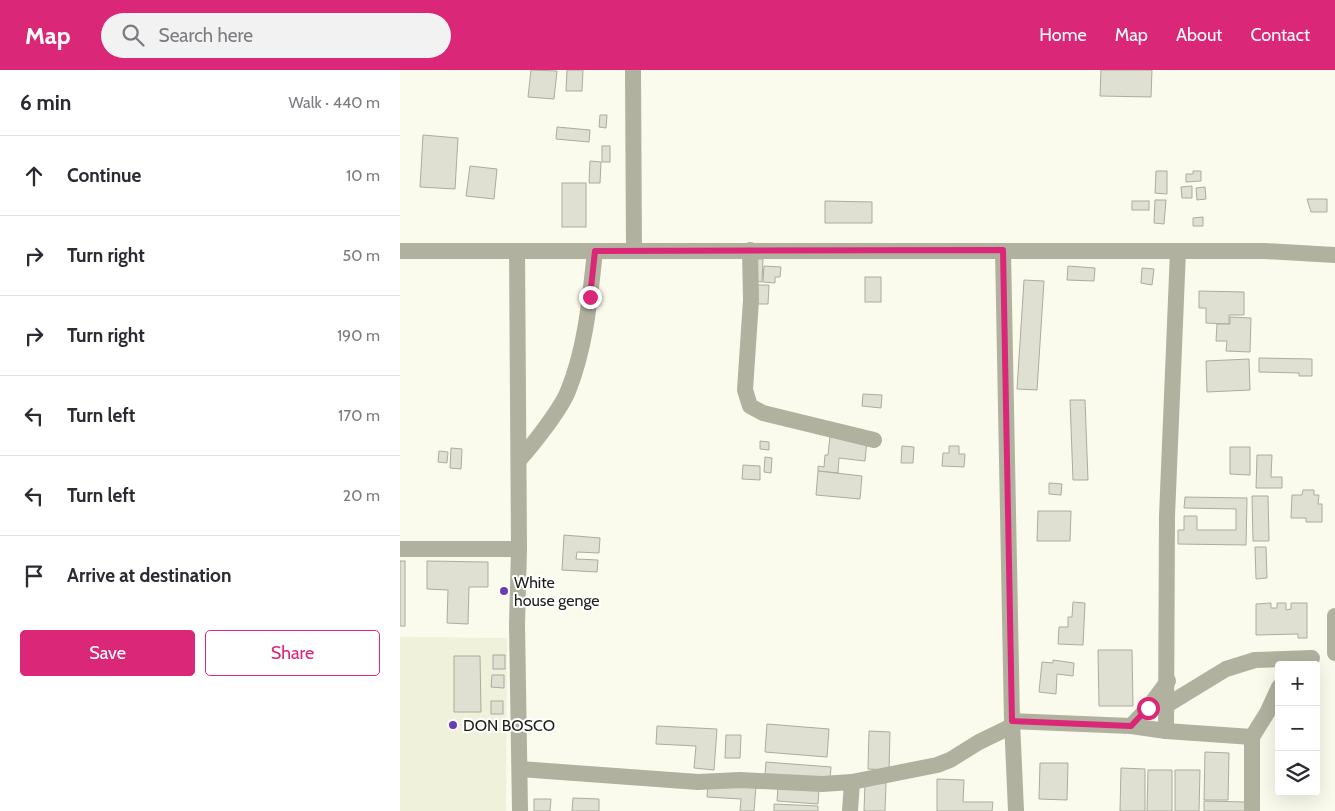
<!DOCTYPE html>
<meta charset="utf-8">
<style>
:root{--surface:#fff;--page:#f2f2f3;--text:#2b2b33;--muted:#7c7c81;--line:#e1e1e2;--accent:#db2777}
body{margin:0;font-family:Cabin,sans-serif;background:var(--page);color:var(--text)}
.controls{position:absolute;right:15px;bottom:15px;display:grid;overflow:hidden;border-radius:5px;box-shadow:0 5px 20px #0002}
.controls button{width:45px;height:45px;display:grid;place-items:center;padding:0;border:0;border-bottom:1px solid var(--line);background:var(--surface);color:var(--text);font:25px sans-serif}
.stop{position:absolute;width:15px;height:15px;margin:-11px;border:4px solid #db2777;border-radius:50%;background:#fff}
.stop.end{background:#db2777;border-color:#fff;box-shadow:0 1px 5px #0008}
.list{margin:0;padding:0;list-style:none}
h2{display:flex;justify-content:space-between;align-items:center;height:65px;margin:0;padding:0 20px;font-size:21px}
h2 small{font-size:16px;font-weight:400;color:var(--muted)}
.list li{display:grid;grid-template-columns:32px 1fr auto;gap:15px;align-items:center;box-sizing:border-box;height:80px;padding:0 20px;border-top:1px solid var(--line)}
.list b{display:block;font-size:19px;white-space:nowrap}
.list em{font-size:16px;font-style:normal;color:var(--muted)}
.actions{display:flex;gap:10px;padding:15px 20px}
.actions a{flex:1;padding:11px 0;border:1px solid var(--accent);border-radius:5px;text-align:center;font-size:18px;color:var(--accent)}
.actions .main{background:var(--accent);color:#fff}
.icon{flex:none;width:28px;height:28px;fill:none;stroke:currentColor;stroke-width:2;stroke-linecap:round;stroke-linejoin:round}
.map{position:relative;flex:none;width:935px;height:741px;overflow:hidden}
header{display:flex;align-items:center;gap:30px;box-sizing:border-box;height:70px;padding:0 25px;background:var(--accent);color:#fff}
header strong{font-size:24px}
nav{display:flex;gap:28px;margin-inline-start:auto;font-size:18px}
.search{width:350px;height:45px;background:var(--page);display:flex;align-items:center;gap:12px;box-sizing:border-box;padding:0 18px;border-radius:28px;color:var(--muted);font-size:19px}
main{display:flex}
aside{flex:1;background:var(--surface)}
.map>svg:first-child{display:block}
</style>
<header>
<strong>Map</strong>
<div class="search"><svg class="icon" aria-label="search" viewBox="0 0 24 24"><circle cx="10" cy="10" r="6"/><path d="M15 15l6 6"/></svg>Search here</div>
<nav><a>Home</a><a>Map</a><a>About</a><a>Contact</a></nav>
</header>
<main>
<aside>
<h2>6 min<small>Walk · 440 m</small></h2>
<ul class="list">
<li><svg class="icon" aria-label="ahead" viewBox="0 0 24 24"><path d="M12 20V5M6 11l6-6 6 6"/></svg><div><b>Continue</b></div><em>10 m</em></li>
<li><svg class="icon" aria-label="right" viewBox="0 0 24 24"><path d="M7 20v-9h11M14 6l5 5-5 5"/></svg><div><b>Turn right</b></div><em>50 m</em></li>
<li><svg class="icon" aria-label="right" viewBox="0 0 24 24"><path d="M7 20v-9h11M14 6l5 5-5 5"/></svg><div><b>Turn right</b></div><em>190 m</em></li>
<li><svg class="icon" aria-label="left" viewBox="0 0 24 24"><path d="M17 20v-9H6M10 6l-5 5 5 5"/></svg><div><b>Turn left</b></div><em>170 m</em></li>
<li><svg class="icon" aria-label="left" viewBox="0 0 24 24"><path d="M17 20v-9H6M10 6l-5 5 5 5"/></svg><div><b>Turn left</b></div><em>20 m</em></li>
<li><svg class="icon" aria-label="arrive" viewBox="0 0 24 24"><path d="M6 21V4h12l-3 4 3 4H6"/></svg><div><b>Arrive at destination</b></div></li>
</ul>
<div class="actions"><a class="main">Save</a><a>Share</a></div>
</aside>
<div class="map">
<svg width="935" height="741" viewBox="0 0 935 741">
<rect width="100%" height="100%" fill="#fafbec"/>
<!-- built -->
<path fill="#eff1da" d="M0,567L107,568L106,741H0Z"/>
<!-- building -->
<g fill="#dfe0d1" stroke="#aaac9d">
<path d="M131,0L157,1L154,29L128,27Z"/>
<path d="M167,0H183L182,21H166Z"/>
<path d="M701,0H752L751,27L700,26Z"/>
<path d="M200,45H207L206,58L199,57Z"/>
<path d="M157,57L190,60L189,72L156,69Z"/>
<path d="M23,65L58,68L55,119L20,117Z"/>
<rect x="202" y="76" width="8" height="16"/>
<path d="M190,91L201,92L200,113H189Z"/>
<path d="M70,96L97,99L94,129L66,126Z"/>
<path d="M756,101H767V124L755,123Z"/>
<path d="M793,101H801V111L786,112V104H793Z"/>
<rect x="162" y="113" width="24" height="44"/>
<path d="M792,116V128H782L781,117Z"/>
<path d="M805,117L806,129L797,130L796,118Z"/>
<path d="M907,129H927V142H911Z"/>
<path d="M755,130H766L764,154L754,153Z"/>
<path d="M425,131L472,132V153H425Z"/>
<rect x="732" y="131" width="17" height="9"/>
<path d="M803,147V156H793V148Z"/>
<path d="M354,189H363L362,212L352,211Z"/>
<path d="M364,196L381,197L380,207H375V213L363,212Z"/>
<path d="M668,196L695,198L694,211L667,210Z"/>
<path d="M742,198L754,199L752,215L741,213Z"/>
<rect x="465" y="207" width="16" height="25"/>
<path d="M624,210L644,211L637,320L617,319Z"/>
<path d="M356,215H369L368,234H355Z"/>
<path d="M799,221L844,222V245H829V254L806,253V238H799Z"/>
<path d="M830,247L851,248L850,282L826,281L827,271H816L817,254H830Z"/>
<path d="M859,288L912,289V306H899V303L859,302Z"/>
<path d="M849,289L850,320L807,322L806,291Z"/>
<path d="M463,324L482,325L481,338L462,336Z"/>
<path d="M670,330H685L688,410H673Z"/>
<path d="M430,366L467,370L465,391L439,388L438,403L418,401V396L424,397L425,385H428Z"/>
<path d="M360,371L369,372V380L360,379Z"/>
<path d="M502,376L514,377L513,393H501Z"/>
<path d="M549,376H559V384H565L564,397L542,396L543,383H549Z"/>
<path d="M830,377H850V405L830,404Z"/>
<path d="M51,378L62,379L61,399L50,398Z"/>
<path d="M39,381L48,382L47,393L38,392Z"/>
<path d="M857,385H872L871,407H882V418H856Z"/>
<path d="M365,387L372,388L371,403L364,402Z"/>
<path d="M343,395L360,396V410L342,409Z"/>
<path d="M418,401L462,406L460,429L416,425Z"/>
<path d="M649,413L662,414L661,425L649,424Z"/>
<path d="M903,420H914V425H919L918,434H922V452H906V448H891L892,425H902Z"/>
<path d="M852,426H868L869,471H853Z"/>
<path d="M785,427L847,428L846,475L778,474V460H784V446H797V460H836V439L784,438Z"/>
<path d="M638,441H671L670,471H637Z"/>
<path d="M164,465L200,468L199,483L177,482L176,489L198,490L197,502L162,500Z"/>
<path d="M855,477H866L867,508L856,509Z"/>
<rect x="0" y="491" width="5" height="65"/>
<path d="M27,491L88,492V517H69L68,554L47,553L48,520L27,519Z"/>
<path d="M673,532L685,533L683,575L658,574L659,557H668V547H672Z"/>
<path d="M871,533V538H877V533H886V540L891,539V533H907V568H898V564L856,565V534Z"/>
<path d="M698,580H732L733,636H699Z"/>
<rect x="93" y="585" width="12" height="14"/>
<path d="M54,586H80L81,642H54Z"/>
<path d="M653,590L674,593L673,606L657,604L656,624L639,622L642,592L653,593Z"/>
<path d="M92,605H104V618L91,617Z"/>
<rect x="91" y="631" width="12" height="13"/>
<path d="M367,654L429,659L427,687L365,682Z"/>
<path d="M257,656L317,659L314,700L294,698L296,676L256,674Z"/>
<path d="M469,661L490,662L489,700L468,699Z"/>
<path d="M326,665H341L340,688H325Z"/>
<path d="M805,682L829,683L828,730H804Z"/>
<path d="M366,692L431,697L430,710L365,705Z"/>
<path d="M640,693H668L667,730L639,729Z"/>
<path d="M721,698L745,699V741H720Z"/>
<path d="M748,700H772V741H747Z"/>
<path d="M775,700H800L799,741H775Z"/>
<path d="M537,709L564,710L563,732H593L592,741H537Z"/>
<path d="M308,713L356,716L354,741H340L341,729L307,727Z"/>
<path d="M465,713H486L485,741H464Z"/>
<path d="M378,717L419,719L418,734L377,731Z"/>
<path d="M173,728L199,729V741H172Z"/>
<path d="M134,729H151L150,741H134Z"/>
<path d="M804,731L846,732V741H804Z"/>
<path d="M374,734L418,736V741H374Z"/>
</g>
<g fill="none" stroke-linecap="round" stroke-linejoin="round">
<!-- minor -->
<g stroke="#b0b19f" stroke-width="16">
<path d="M233,0L234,180"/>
<path d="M350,180L351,230L345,320L350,336L363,343L474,370"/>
<path d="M0,181H864L935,185"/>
<path d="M117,181L119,479L117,554L120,741"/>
<path d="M603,181L612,651L616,741"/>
<path d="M119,390C132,376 161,339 168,321C186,277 190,227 195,181"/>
<path d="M0,479H119"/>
<path d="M935,583V546"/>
<path d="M767,635L826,599L855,590L912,588"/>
<path d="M612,651L731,656L766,661L852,667"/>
<path d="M731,656L748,638L768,611"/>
<path d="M766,661L767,446L778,181"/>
<path d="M120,699L298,712L340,710L422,714L452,712L537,695L550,690L579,672L612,656"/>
<path d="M450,741L452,712"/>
<path d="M852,741V667L867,643L879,617"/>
</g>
</g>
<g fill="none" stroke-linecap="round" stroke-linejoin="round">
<!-- route -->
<path stroke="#db2777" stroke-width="6" d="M190,227L195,181L603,180L612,651L731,656L748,638"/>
</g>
<!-- markers -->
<g fill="#6b3db5" stroke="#fff" stroke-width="2">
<circle cx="104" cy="521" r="5"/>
<circle cx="53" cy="655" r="5"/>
</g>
<g text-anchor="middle" stroke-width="4" stroke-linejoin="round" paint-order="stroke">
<!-- poi labels -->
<g font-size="16" fill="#1e1e19" stroke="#fff" text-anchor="start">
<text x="114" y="518">White<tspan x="114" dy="18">house genge</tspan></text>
<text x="63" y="661">DON BOSCO</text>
</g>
</g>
</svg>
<div class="controls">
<button>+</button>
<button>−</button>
<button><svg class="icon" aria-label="layers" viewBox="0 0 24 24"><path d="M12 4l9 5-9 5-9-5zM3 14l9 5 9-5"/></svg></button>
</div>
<div class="stop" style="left:748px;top:638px"></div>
<div class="stop end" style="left:190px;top:227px"></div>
</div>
</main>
